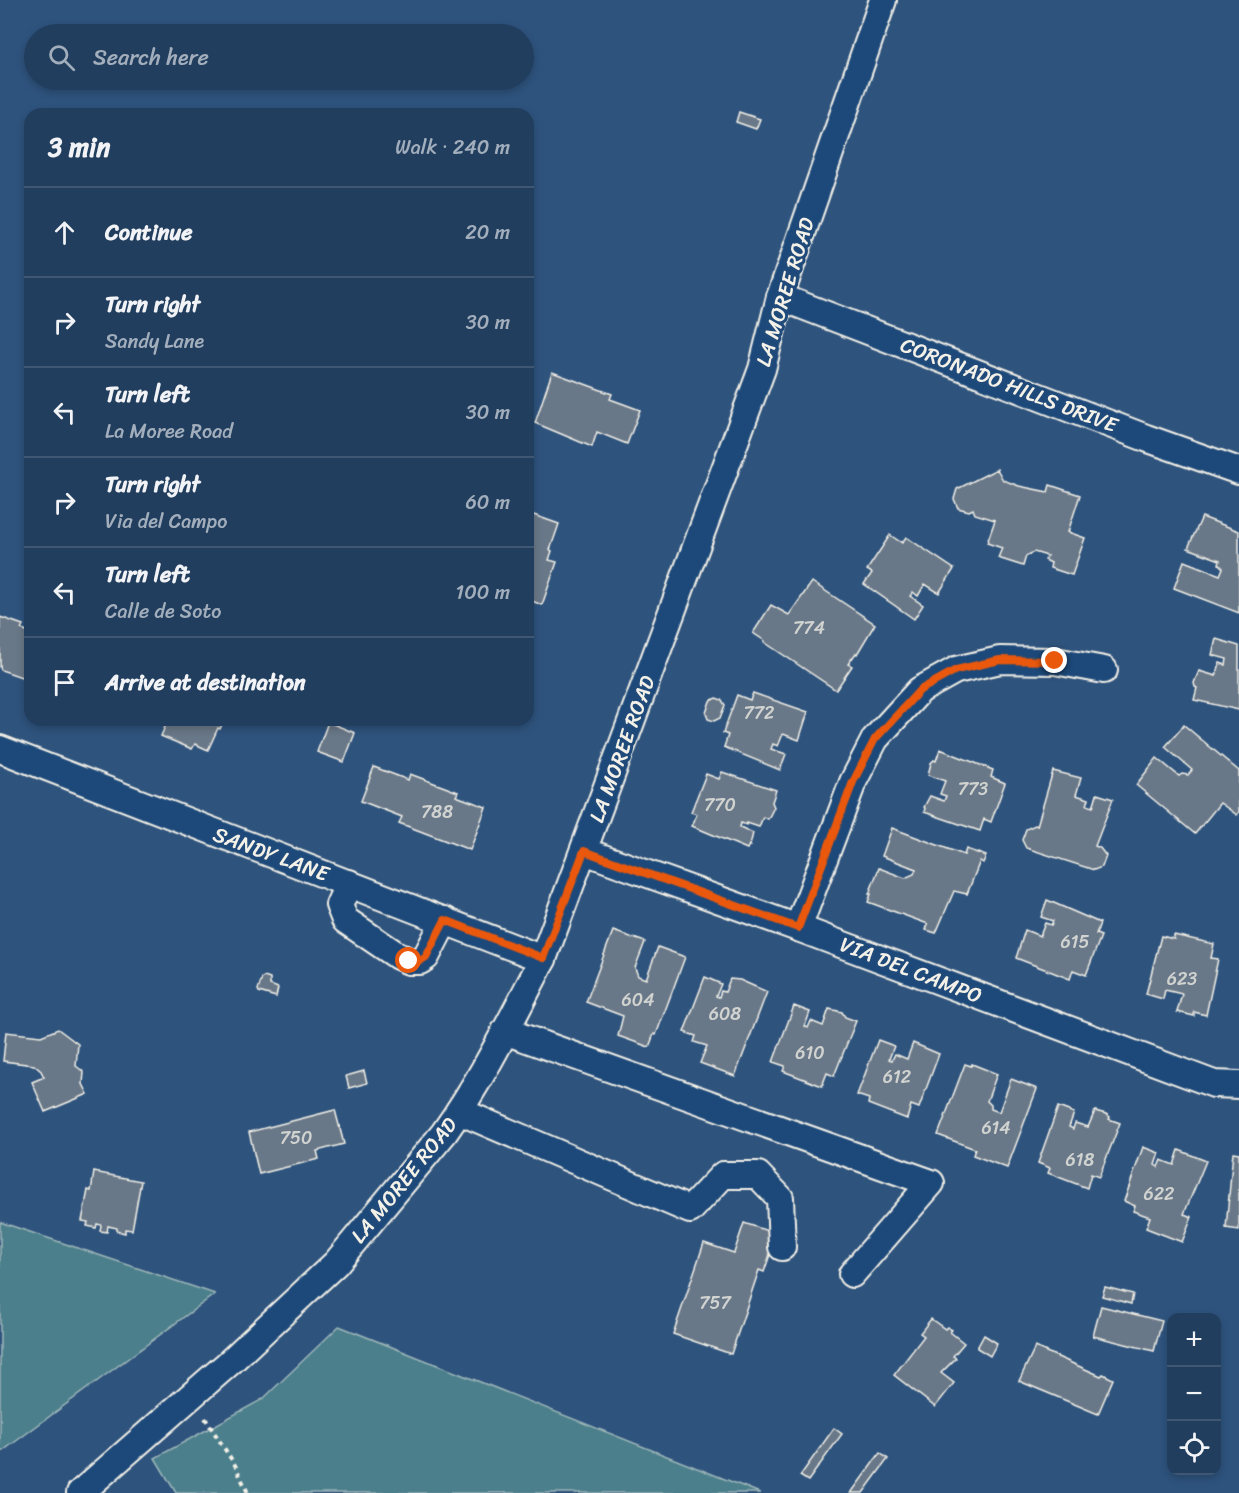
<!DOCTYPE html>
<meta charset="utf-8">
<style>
:root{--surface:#223e5e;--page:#2e4967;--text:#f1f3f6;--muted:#a2aebc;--line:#3f5773}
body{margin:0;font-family:Sriracha,sans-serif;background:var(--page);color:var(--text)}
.controls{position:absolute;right:18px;bottom:18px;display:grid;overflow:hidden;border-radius:12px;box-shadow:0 3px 9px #0003}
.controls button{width:54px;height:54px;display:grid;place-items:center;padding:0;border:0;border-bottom:2px solid var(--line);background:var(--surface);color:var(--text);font:30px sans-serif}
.stop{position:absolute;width:18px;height:18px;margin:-14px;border:4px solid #ea580c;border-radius:50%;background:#fff}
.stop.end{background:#ea580c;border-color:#fff;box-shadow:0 2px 6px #0008}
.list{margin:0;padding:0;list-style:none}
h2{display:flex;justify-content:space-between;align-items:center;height:78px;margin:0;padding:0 24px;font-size:26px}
h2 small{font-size:20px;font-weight:400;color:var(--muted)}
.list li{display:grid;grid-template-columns:39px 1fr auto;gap:18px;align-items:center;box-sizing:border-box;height:90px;padding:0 24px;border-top:2px solid var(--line)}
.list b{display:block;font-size:22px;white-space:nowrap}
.list p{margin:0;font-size:20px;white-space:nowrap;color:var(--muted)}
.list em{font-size:20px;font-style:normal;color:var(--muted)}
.icon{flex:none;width:33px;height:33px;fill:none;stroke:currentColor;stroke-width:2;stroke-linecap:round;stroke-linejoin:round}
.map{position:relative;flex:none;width:1239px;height:1493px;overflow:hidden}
.search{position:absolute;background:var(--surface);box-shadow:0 3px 9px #0003;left:24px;top:24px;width:510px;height:66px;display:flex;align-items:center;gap:15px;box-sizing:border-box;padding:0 21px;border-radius:33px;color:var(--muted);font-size:22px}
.panel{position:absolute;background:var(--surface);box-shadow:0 3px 9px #0003;left:24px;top:108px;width:510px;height:618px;border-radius:18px}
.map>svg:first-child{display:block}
</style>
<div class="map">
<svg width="1239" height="1493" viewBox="0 0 1239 1493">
<rect width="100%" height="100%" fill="#2e537d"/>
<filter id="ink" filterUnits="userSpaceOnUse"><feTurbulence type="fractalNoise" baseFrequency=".0167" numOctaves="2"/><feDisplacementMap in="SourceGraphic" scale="12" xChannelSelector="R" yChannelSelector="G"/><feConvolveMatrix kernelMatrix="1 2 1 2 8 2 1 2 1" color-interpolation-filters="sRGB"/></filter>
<g filter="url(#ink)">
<!-- green -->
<g fill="#4b7f8c" stroke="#a0b8ba" stroke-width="1.5">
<path d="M0,1222L215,1294L0,1453Z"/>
<path d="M339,1326L760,1493H176L155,1458L263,1399Z"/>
</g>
<!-- building -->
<g fill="#697888" stroke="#f4f1e8" stroke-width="1.5">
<path d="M739,112L760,119L756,129L736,122Z"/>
<path d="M552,372L612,394L610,399L640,410L627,444L597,432L592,447L535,423Z"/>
<path d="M997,469L1003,480L1019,486L1048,492L1050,485L1080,495L1068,532L1085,538L1072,575L1050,568L1051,563L1045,560L1047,556L1034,552L1026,556L1023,566L998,558L1002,548L987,543L995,520L975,514L973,509L969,511L958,508L954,499L957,489Z"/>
<path d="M528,513L559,524L550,550L552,551L549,560L557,562L542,605L532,601L528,614Z"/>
<path d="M1202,517L1239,531V613L1174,588L1184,561L1220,575L1223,568L1219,564L1220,560L1188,548Z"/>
<path d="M890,535L902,543L906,537L954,569L939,593L925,584L918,596L913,592L910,596L923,605L914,619L864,584L872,573L867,570Z"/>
<path d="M812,582L875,624L857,654L856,653L848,664L852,666L836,690L764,642L765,641L753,633L771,605L789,615Z"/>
<path d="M0,617L23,625L21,629L30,632V680L1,670L0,667Z"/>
<path d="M1216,639L1239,646V710L1194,700L1197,688L1195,687L1194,683L1199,671L1216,676L1220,663L1226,665L1227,659L1212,655Z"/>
<path d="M753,693L808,712L799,740L783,734L778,746L773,744L771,749L786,754L780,770L724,747L728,735L723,733L737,695L750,700Z"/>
<path d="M716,698L722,700L725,705L720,718L714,721L708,719L706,713L710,701Z"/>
<path d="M168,720H224L220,729L218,728L208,750L195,744L192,749L161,736Z"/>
<path d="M328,722L355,733L344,762L317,752Z"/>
<path d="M1184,725L1239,771V812L1237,815L1220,803L1195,834L1136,785L1157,758L1179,776L1182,774L1188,775L1192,770L1165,747Z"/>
<path d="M940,749L993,770L991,777L1005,783L991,822L984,819L980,831L924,812L925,808L924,807L930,796L944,801L946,796L940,794L945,781L928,775L931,763L934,760L936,761Z"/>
<path d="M374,767L408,780L410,774L458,792L456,796L486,807L470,850L399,823L402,817L361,801Z"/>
<path d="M1053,771L1081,778L1076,795L1089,799L1087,805L1093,807L1097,794L1113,799L1095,846L1100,848L1106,856L1102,867L1094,870L1026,848L1022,840L1026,829L1035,825L1037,826Z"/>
<path d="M722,772L776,790L772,802L774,807L768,819L763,817L759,827L747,823V825L741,823L740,827L753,833L750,846L749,845L747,849L692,826L697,814L691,812L706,774L719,779Z"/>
<path d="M892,828L964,855L966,849L986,856L983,863L980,861L967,894L954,891L936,933L926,930L928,924L868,902L871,894H869L879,868L905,878L914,874L916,869L882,856Z"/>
<path d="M1047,900L1100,923L1096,934L1101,936L1086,975L1073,970L1070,979L1016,958L1025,930L1040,936L1045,923L1051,925L1053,921L1041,917Z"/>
<path d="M613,931L645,942L635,968L638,976L646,979L658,947L685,957L656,1035L654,1034L649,1047L618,1036L623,1016L586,1002Z"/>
<path d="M1174,935L1214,944L1211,958L1218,959L1206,1015L1194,1012V1016L1177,1012L1182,994L1165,990L1163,999L1146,994L1161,936L1174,939Z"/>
<path d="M264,977L270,979V985L278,988L276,997L259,992L258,990L262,978Z"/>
<path d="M705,977L721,984L716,996L719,997L721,991L725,992L730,979L740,980L767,992L735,1076L700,1063L707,1046L694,1042L696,1036L684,1032Z"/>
<path d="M794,1006L810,1012L805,1026L808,1028L811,1021L823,1026L829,1009L842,1012L845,1017L856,1021L834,1076L827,1073L822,1086L783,1071L785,1066L773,1062Z"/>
<path d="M58,1029L78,1044L76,1066L84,1072L83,1084L88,1094L45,1112L32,1082L44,1077L41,1071L34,1065L3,1061L6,1032L41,1036Z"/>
<path d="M878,1040L894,1046L889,1059L892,1060L895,1054L907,1059L913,1043L939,1054L919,1108L911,1105L907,1119L868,1104L869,1099L857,1095Z"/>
<path d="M965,1064L971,1066L972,1064L997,1074L987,1101L991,1105V1109L999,1112L1011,1079L1037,1089L1007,1168L973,1155L975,1149L938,1135Z"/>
<path d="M364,1071L367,1083L349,1088L346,1076Z"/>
<path d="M1058,1107L1074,1113L1069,1127L1073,1129L1075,1123L1088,1127L1095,1111L1106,1114L1110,1117L1109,1119L1120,1123L1099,1177L1091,1174L1087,1188L1048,1173L1050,1168L1038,1163Z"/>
<path d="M335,1110L344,1144L317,1151L319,1159L259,1174L249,1132Z"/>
<path d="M1143,1147L1159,1153L1155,1165L1158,1167L1161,1160L1174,1165L1179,1150L1206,1161L1184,1214L1192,1217L1182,1242L1146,1228L1150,1217L1133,1211L1135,1206L1124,1201Z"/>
<path d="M1233,1152L1239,1153V1230L1226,1228Z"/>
<path d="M94,1172L141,1181L132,1230L125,1229V1233L117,1231V1228L108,1226L107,1232L100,1231L101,1225L97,1224L96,1228L87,1226L88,1222L82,1221L88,1190L91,1191Z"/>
<path d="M744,1223L777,1234L764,1272L759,1270L731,1354L673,1334L704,1243L734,1253Z"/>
<path d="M1105,1287L1133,1294L1131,1304L1102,1296Z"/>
<path d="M1101,1306L1162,1321L1154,1351L1093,1336Z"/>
<path d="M931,1319L945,1329L947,1327L952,1330L950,1332L964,1343L953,1356L956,1358L941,1373L954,1383L935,1407L894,1375L924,1336L920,1333Z"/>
<path d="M984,1335L997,1343L990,1356L977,1348Z"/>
<path d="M1035,1347L1101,1376L1103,1374L1113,1379L1098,1414L1019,1381Z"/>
<path d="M834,1428L842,1434L808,1481L800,1476Z"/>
<path d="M880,1453L888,1459L863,1493H851Z"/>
</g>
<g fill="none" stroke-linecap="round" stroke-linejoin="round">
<defs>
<g id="minor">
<path d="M780,297L1146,438L1239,471"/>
<path d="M0,749C180,820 362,888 543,959"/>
<path d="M584,851L798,928L1214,1084L1239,1085"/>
<path d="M349,883L339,905L345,920L398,956L409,961H420L426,957L445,920"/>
<path d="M798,928L853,782L875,739L920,690L956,670L1000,660L1055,661L1104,670"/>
<path d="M505,1031L931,1183L852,1274"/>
<path d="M459,1111L690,1210L723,1175H758L780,1198L782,1247"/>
<path d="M80,1493L230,1362L336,1263L444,1133C483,1078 512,1018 543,959L762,369L780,297L883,0"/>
</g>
</defs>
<!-- minor casing -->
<use href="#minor" stroke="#f4f1e8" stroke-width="30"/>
<!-- path -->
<path stroke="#f4f1e8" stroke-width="4" stroke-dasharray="4.5 4.5" stroke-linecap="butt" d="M205,1418L235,1465L248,1493"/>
<!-- minor -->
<use href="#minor" stroke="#1f4a7a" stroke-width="26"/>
</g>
</g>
<g fill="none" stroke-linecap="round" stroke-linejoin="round" filter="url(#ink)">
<!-- route -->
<path stroke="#ea580c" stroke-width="8" d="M409,961H420L426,957L445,920L543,958L584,851L798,928L853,782L875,739L920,690L956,670L1000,660L1055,661"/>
</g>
<g text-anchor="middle" stroke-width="6" stroke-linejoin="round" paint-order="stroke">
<!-- number labels -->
<g font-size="18" fill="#d1d3d0">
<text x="809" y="634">774</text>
<text x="759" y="719">772</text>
<text x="973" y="795">773</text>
<text x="720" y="811">770</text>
<text x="437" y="818">788</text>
<text x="1075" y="948">615</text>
<text x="1182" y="985">623</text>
<text x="638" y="1006">604</text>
<text x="725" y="1020">608</text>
<text x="810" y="1059">610</text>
<text x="897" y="1083">612</text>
<text x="996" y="1134">614</text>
<text x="296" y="1144">750</text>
<text x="1080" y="1166">618</text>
<text x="1159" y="1200">622</text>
<text x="715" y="1309">757</text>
</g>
<!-- street labels -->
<g font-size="21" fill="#f4f1e8" stroke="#1f4a7a">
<text transform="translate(785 292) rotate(-73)" y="7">LA MOREE ROAD</text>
<text transform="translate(1009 385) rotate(21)" y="7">CORONADO HILLS DRIVE</text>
<text transform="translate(622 749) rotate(-70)" y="7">LA MOREE ROAD</text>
<text transform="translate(271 854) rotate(20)" y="7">SANDY LANE</text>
<text transform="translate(911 970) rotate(21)" y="7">VIA DEL CAMPO</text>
<text transform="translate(404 1180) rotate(-51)" y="7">LA MOREE ROAD</text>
</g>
</g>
</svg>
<div class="controls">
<button>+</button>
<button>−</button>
<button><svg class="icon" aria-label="locate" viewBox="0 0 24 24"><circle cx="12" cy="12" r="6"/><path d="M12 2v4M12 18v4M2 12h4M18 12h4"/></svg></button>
</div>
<div class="stop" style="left:409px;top:961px"></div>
<div class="stop end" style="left:1055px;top:661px"></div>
<div class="search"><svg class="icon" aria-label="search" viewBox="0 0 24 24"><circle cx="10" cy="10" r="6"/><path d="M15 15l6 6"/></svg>Search here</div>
<section class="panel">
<h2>3 min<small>Walk · 240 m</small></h2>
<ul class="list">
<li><svg class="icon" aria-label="ahead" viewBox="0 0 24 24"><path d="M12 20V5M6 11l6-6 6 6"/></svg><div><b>Continue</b></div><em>20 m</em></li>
<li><svg class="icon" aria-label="right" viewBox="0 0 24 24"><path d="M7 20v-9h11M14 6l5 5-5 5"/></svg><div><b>Turn right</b><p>Sandy Lane</p></div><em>30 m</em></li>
<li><svg class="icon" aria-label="left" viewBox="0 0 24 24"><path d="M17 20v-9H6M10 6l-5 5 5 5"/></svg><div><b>Turn left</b><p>La Moree Road</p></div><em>30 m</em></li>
<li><svg class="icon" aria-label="right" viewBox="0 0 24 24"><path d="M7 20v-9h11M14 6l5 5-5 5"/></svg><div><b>Turn right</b><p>Via del Campo</p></div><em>60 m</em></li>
<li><svg class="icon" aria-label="left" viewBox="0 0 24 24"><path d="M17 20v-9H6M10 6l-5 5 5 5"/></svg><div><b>Turn left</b><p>Calle de Soto</p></div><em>100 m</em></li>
<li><svg class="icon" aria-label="arrive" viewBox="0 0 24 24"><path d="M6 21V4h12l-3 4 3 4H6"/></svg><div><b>Arrive at destination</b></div></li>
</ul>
</section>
</div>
